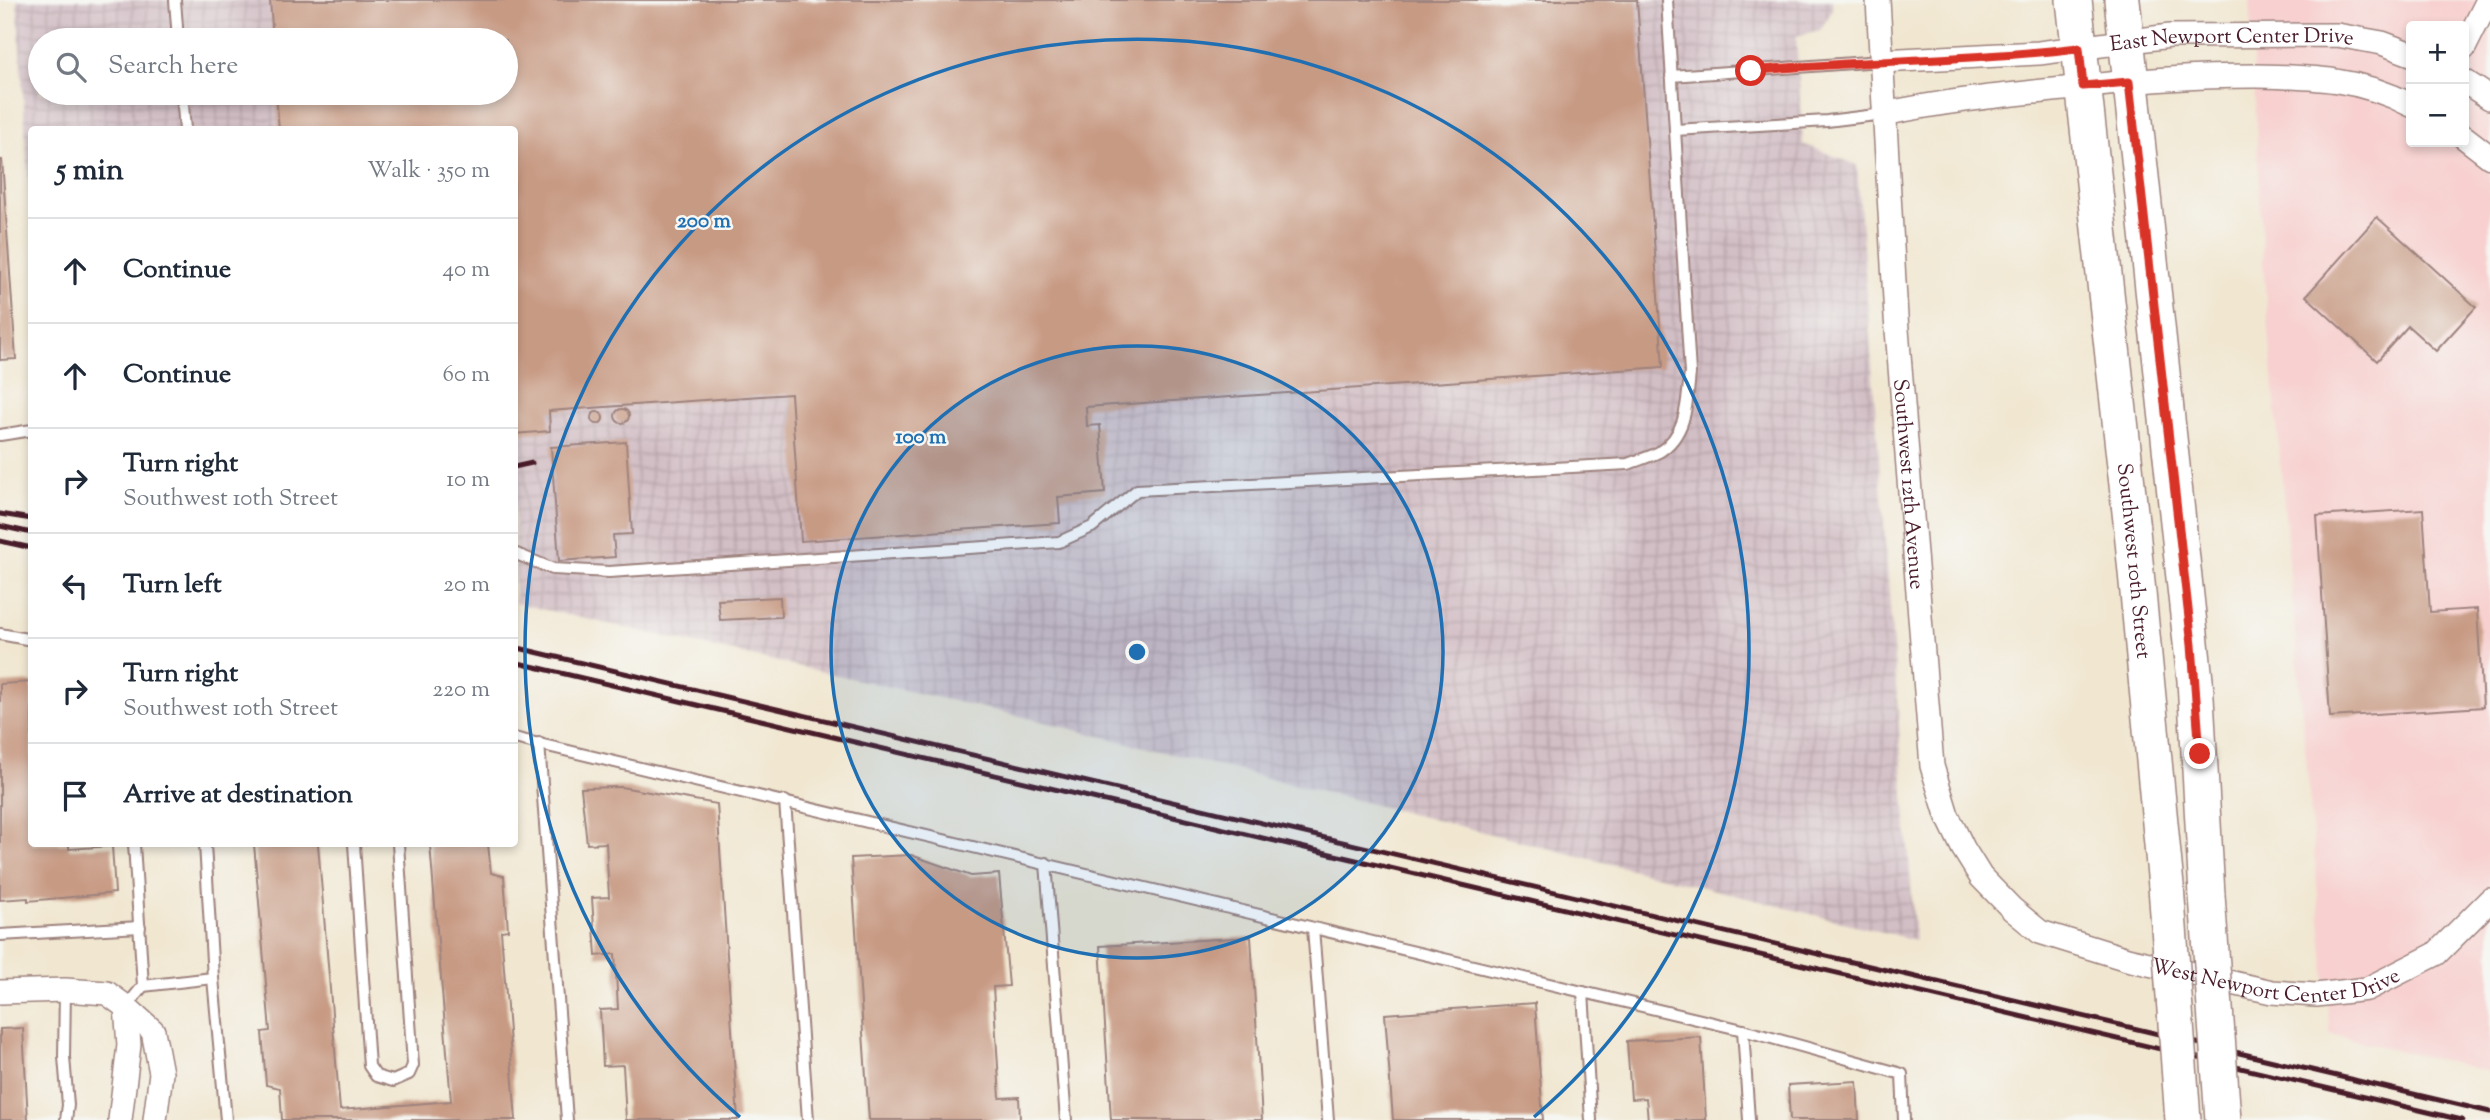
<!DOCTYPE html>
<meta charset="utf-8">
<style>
:root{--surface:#fff;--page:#f2f2f3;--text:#1f2937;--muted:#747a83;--line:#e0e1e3}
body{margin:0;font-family:"Sorts Mill Goudy",serif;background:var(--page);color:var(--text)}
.controls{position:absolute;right:21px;top:21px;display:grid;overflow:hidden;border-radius:7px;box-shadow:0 4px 10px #0003}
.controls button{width:63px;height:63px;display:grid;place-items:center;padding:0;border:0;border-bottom:2px solid var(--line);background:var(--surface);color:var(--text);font:35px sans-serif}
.stop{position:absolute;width:21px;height:21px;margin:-16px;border:5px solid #d93025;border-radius:50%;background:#fff}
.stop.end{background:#d93025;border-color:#fff;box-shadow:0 2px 7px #0008}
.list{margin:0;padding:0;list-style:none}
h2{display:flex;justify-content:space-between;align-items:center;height:91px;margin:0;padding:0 28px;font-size:30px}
h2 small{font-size:23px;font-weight:400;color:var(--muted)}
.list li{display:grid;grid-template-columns:46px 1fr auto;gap:21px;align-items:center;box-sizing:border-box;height:105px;padding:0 28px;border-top:2px solid var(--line)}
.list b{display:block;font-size:26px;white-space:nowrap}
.list p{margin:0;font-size:23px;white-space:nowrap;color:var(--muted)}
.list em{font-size:23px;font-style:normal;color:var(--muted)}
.icon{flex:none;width:38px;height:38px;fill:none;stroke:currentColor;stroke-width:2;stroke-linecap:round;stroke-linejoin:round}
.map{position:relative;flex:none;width:2490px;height:1120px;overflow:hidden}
.search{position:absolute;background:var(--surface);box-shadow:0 4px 10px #0003;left:28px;top:28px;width:490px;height:77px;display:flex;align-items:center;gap:18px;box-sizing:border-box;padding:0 24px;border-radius:38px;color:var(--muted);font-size:26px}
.panel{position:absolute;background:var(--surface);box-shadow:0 4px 10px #0003;left:28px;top:126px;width:490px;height:721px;border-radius:7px}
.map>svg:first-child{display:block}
</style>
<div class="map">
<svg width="2490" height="1120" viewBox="0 0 2490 1120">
<defs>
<pattern id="industrial-grid" width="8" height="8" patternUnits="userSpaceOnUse" patternTransform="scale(1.75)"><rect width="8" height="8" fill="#d2bec5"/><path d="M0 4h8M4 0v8" fill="none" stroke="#b6a3a9"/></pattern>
</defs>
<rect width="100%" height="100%" fill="#f6f6f2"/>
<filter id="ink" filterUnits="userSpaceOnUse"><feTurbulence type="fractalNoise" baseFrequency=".0143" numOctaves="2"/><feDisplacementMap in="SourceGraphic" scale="14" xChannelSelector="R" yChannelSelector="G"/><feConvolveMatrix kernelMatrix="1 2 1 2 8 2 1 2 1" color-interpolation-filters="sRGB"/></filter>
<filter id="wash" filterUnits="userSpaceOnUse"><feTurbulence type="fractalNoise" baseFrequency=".00686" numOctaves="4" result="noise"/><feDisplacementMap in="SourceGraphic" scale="28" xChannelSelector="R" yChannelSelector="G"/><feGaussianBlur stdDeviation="1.57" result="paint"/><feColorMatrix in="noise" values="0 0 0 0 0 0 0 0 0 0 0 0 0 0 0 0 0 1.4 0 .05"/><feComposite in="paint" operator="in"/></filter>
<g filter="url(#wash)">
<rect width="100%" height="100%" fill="#f1e7d1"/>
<!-- built -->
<path fill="#f7d0cf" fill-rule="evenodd" d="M2250,0H2490V1072L2330,1034L2263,263ZM2411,26H2464V142H2411Z"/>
<!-- industrial -->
<path fill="url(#industrial-grid)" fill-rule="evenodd" d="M17,0H1832V11L1820,30L1796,36L1803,144L1857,165L1915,940L1024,717L515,603L514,130H32L31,219ZM40,40H506V93H40Z"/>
<g id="blocks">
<!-- building -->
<g fill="#c79a83">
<path d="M270,0H1637L1663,367L1086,407L1087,426L1100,425L1105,493L1058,497L1060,523L801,541L791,394L549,411L550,431L514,434V130H279L276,93H506V40H273Z"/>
<path d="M0,160H2L16,359L0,360Z"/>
<path d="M2377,217L2476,307L2436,351L2408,326L2377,361L2306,296Z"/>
<circle cx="622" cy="416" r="7"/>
<circle cx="597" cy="418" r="6"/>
<path d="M626,442L632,534L613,535L615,557L559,561L551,447Z"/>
<path d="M2423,509L2430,612L2477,609L2483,707L2330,717L2317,516Z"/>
<path d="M780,597L781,617L720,620L718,600Z"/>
<path d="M32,682V844H69V849L112,846L115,893L28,901V898L0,900V684Z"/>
<path d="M621,787L717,804L738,1120H626L623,1065L603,1066L600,1010L618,1009L615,954L596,956L592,898L609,897L606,843L587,844L581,788Z"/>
<path d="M254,844H318L340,1110L451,1101L430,844H488L491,873L504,876L508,930L501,931L516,1120H282L280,1088L266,1085L262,1032L270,1031Z"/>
<path d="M911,855L971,876L999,874L1009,986L993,987L1000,1098L1019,1097L1020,1120H869L851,858Z"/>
<path d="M1251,937L1262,1120H1111L1100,946Z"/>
<path d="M1535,1003L1543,1120H1393L1385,1014Z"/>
<path d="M23,1028L28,1120H0V1029Z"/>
<path d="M1701,1037L1706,1120H1648L1646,1098L1631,1099L1627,1041Z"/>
<path d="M1857,1081L1859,1120H1790L1788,1085Z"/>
</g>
</g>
</g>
<g filter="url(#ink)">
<use href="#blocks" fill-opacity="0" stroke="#9e837e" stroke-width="2"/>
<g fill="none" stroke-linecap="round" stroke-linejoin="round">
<defs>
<g id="lane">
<path d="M175,0L178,40"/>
<path d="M1671,76L1881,61"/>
<path d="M182,93L185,130"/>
<path d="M1675,130L1827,121L1884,114"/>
<path d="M0,435L32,430"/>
<path d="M514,553L553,569L609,572L1059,542L1092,527L1137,490L1628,464C1638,460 1650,457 1659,452C1687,435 1687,402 1690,373L1667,0"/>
<path d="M0,634L32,640"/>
<path d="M514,738C871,821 1227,907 1583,992"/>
<path d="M539,743L567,1120"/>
<path d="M785,801L808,1120"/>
<path d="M205,844L213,978L226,1120"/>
<path d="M354,844L369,1066L376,1076L393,1081L409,1074L413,1065L398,844"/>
<path d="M1046,863L1066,1120"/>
<path d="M1313,928L1328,1120"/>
<path d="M0,935L140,927"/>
<path d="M143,986L213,978"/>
<path d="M65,990L64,1057L68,1105L66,1120"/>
<path d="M126,1007L143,986L134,844"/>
<path d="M1743,1030L1902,1074L1904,1120"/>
<path d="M1591,1120L1583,992L1743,1030L1749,1120"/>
</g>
<g id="street">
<path id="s1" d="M1878,0L1896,317L1932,766L1947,815L1963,848L1981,877L2012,909L2040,932L2127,959L2272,992L2316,995L2367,989L2436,954L2490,900"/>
<path d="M2464,48L2488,0"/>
<path id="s2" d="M1881,61L2039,53L2170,36L2337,35L2382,43L2411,54"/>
<path d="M2464,81L2490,98"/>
<path d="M1884,114C1944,101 2003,95 2064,89C2128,81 2191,76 2256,76C2313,77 2359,78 2411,105"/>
<path d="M2464,137L2490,157"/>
<path d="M0,992L65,990L107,993L126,1007L153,1031L161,1073L155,1120"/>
<path d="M120,1120L129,1045L126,1007"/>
</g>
<g id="primary">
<path id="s3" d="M2074,0L2132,530L2166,886"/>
<path d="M2122,0L2195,680L2207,895"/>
</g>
</defs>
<!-- lane casing -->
<use href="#lane" stroke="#9e837e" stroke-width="14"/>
<!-- street casing -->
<use href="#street" stroke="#9e837e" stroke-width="26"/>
<!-- primary casing -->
<use href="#primary" stroke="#9e837e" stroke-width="38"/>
<!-- lane -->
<use href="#lane" stroke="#fff" stroke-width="10"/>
<!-- street -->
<use href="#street" stroke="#fff" stroke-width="23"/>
<!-- primary -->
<use href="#primary" stroke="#fff" stroke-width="35"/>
<!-- rail -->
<g stroke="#4a1f2b" stroke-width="5">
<path d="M514,467L532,463"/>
<path d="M0,514L32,519"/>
<path d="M0,526L32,533"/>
<path d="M0,541L32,548"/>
<path d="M514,647L2490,1112"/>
<path d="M514,662L2462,1120"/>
</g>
<defs>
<g id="primary-bridge">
<path d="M2166,886L2183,1120"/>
<path d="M2207,895L2223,1120"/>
</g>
</defs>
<!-- primary-bridge casing -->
<use href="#primary-bridge" stroke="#9e837e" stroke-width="38" stroke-linecap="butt"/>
<!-- primary-bridge -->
<use href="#primary-bridge" stroke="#fff" stroke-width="35"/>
</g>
</g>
<g fill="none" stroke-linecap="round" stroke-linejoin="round" filter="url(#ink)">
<!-- route -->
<path stroke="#d93025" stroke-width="9" d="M1751,71C1860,60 1970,61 2079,48L2083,86L2129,82L2192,645L2200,754"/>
</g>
<!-- distance rings -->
<circle cx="1137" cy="652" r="306" fill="#1f6fb2" fill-opacity=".12"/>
<g fill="none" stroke="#1f6fb2" stroke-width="3.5">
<circle cx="1137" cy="652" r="306"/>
<path d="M740 1117A612 612 0 1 1 1534 1117"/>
</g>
<g text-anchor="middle" stroke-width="5" stroke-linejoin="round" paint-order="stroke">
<!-- street labels -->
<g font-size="21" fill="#4a1f2b" stroke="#f6f6f2">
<text dy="7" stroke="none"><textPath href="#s2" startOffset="352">East Newport Center Drive</textPath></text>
<text dy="7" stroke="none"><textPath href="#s1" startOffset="485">Southwest 12th Avenue</textPath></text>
<text dy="7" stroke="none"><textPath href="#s3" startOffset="564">Southwest 10th Street</textPath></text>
<text dy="7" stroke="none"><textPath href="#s1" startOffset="1214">West Newport Center Drive</textPath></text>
</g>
</g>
<circle cx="1137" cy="652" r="10" fill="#1f6fb2" stroke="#f6f6f2" stroke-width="3.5"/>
<g font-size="21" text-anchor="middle" font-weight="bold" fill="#1f6fb2" stroke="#f6f6f2" stroke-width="5" stroke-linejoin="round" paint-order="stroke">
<text x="704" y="227">200 m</text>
<text x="921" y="443">100 m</text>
</g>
</svg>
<div class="controls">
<button>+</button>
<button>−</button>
</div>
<div class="stop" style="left:1751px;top:71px"></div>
<div class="stop end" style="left:2200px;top:754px"></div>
<div class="search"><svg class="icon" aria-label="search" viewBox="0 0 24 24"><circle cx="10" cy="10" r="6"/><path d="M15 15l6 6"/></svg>Search here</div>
<section class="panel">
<h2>5 min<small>Walk · 350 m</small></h2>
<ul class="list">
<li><svg class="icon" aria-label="ahead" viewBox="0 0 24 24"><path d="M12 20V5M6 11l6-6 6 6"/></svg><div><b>Continue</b></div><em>40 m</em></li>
<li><svg class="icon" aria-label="ahead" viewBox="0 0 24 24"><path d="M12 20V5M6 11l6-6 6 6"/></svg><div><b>Continue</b></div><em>60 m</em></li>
<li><svg class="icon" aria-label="right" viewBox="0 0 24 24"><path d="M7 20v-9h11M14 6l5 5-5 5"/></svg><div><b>Turn right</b><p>Southwest 10th Street</p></div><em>10 m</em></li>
<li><svg class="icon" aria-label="left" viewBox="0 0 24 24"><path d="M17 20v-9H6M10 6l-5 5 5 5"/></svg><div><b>Turn left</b></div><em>20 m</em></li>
<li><svg class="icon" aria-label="right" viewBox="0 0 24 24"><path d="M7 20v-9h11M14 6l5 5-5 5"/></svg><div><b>Turn right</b><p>Southwest 10th Street</p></div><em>220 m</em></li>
<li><svg class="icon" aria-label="arrive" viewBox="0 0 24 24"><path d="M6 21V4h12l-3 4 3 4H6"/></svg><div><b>Arrive at destination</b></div></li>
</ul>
</section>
</div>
